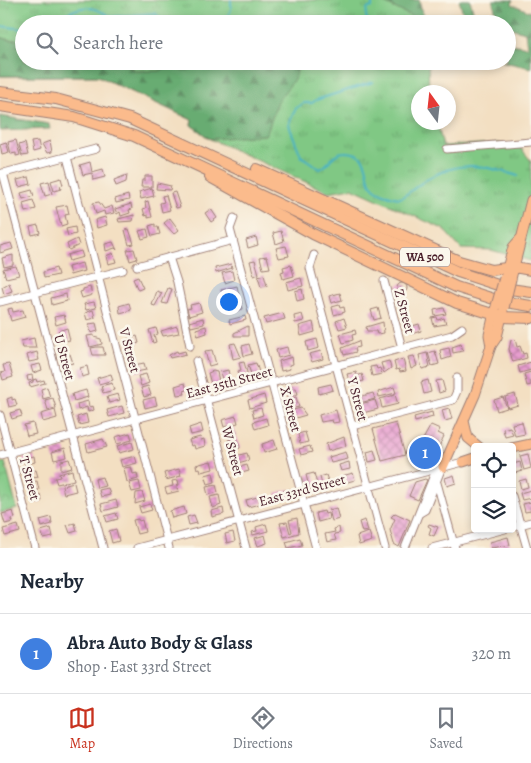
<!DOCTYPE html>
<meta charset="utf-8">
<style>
:root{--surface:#fff;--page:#f2f2f3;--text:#1f2937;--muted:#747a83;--line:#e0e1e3;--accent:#c8321e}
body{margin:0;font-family:Alegreya,serif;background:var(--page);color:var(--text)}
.controls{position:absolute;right:15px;bottom:15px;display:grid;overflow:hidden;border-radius:5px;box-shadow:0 2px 8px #0003}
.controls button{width:45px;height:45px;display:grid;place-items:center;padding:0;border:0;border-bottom:1px solid var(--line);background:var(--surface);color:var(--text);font:25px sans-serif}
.compass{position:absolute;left:411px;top:85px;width:45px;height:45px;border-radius:50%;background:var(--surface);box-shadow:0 2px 8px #0003;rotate:345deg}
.you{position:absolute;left:228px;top:301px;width:18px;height:18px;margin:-12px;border:4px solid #fff;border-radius:50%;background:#1a73e8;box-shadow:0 0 0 8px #1a73e833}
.badge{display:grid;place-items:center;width:32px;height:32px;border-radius:50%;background:var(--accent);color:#fff;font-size:16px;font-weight:700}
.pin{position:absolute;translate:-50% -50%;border:2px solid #fff;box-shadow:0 1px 5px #0006}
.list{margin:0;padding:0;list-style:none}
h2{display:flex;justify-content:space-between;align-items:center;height:65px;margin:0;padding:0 20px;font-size:21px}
h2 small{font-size:16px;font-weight:400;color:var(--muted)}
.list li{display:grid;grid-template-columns:32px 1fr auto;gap:15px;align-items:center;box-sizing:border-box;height:80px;padding:0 20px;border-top:1px solid var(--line)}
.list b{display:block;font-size:19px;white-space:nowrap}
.list p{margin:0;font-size:16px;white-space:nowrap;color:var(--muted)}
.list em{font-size:16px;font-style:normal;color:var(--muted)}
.icon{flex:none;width:28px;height:28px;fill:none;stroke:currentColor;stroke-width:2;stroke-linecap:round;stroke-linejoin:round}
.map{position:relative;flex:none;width:531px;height:548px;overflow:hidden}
.search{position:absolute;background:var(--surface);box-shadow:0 2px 8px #0003;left:15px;right:15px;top:15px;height:55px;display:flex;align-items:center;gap:12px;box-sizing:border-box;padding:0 18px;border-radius:28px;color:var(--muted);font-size:19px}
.sheet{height:145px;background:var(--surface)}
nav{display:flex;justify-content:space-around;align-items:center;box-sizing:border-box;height:70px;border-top:1px solid var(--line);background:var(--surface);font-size:14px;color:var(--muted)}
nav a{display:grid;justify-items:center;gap:2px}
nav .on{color:var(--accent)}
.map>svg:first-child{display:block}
</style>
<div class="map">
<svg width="531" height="548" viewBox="0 0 531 548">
<defs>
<pattern id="grass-tufts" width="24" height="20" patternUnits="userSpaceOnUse" patternTransform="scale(1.25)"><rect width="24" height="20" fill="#80c884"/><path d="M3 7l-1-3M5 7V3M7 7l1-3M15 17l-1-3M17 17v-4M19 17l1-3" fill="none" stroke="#70ab72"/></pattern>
<pattern id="forest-firs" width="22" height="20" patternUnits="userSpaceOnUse" patternTransform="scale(1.25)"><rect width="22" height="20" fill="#68ac72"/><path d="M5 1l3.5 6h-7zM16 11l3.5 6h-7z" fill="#588b5e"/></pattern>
<pattern id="park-crowns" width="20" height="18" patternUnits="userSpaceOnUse" patternTransform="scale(1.25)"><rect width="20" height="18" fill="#80c884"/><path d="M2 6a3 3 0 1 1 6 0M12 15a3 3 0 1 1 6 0" fill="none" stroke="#70ab72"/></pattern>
<pattern id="building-cross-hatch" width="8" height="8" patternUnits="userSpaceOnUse" patternTransform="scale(1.25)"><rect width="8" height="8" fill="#e89ecf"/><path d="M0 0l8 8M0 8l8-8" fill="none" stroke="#be80a8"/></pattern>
</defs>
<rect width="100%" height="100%" fill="#fbf7ec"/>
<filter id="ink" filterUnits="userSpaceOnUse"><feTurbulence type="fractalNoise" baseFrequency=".02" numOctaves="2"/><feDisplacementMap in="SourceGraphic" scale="10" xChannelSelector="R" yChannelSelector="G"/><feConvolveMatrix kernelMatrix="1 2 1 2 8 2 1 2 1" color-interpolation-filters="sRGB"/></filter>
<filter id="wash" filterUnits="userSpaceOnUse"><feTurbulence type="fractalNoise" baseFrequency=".0096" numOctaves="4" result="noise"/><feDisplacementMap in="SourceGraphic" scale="20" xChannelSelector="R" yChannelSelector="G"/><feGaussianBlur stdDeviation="1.12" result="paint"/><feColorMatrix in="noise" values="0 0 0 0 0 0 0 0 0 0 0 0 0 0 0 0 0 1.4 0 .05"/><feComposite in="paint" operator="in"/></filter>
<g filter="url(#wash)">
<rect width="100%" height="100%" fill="#f3dfc2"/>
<!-- grass -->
<path fill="url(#grass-tufts)" stroke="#657458" d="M0,0H419L425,24H24V61H428L429,92H418V122L437,123L443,146L498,143L521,148L531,161V261L491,250L461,249L443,229L352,188L328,192L210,139L191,125L192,120L98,76H0Z"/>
<!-- forest -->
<g fill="url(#forest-firs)" stroke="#59664e">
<path d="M378,0H419L425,23Z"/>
<path d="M459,0H470L477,24H466Z"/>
<path d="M493,0H513L512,4L531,12V68L500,61H507V43L527,47L525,32L507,27V24H501L496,15Z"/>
<path d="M0,37L10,40L24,39V61H122L136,71H159L180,61H297C301,80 282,90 277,104C272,115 271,125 265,135L210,139L191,125L192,120L98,76H0Z"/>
<path d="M0,116L49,124L50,129L0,131Z"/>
</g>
<!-- park -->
<path fill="url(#park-crowns)" stroke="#657458" d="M5,462L17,509L0,513V463Z"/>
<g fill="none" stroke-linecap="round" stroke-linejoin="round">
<!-- stream -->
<g stroke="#46b2c3" stroke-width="2">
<path d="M50,24C75,8 85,0 111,17L155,13L167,24"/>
<path d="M223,24L231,10V0"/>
<path d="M371,24L366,17L367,9L372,7V0"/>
<path d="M0,26L24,29"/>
<path d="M379,68L382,61"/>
<path d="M373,82L316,100L312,103H304L296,108L289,123L290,128L301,156L320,169C329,166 332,152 344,152C373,151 364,177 372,186C377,193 392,197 400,198C410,193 417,185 426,180C460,159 482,165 518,176"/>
</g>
</g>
<g id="blocks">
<!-- building -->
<g fill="url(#building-cross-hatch)">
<path d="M16,140L20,155L16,156V153L11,154L8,142Z"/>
<path d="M38,141L40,150L33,152L31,142Z"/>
<path d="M50,141L52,152L47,153L42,144Z"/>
<path d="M6,142L9,152L2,154L0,144Z"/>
<path d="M25,143L28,155L22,156L19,145Z"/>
<path d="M90,162L92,172L103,169L105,177L93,180L92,173L83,175L80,165Z"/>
<path d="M127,175L126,182L116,186L114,180Z"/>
<path d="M145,176H152V187H141L142,180H145Z"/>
<path d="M29,177L31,184L19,187L17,180Z"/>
<path d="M61,178L63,185L60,186L61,189L54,191L51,181Z"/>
<path d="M49,181L52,194L45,196L41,183Z"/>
<path d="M157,183L171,186L170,190L156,189Z"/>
<path d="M152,188L154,196L141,199L139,192Z"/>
<path d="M32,190L34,196L23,199L21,193Z"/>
<path d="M175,192L180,207L176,208L171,193Z"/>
<path d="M128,195L129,200L116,203L115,199Z"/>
<path d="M166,195L170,210L162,212L160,203L164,202L162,196Z"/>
<path d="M33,200L36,209L25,212L23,203Z"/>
<path d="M148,201L152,217L148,218V215L145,216L143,209L146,208L145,202Z"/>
<path d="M99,202L104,209L112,206L114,213L105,215L104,211L96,214L93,203Z"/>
<path d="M131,204L132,209L129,210L130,213L121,216L120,212L117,214L115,209Z"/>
<path d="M67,205L69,214L65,215L67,224L61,226L56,207Z"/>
<path d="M211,209L217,218L211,222L205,213Z"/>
<path d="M134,215L133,221L119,222L118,219Z"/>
<path d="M105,217L107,225L97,228L95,220Z"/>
<path d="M170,218L179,230L174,234L164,223Z"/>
<path d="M155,224V227H158L160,234L152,236L149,226Z"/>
<path d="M38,225L40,233L32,235L30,227Z"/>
<path d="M75,227L76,234L68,236L66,229Z"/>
<path d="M129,229L134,244L129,245L125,230Z"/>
<path d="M147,229L149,237L142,239L139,231Z"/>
<path d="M281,231L284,241L276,244L273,233Z"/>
<path d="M256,237L258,245L248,248L246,240Z"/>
<path d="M77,239L79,245L69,250L67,244Z"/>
<path d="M113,242L117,250L115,248L106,251L105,244Z"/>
<path d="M11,243L13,249L0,253V246Z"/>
<path d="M286,246L289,256L279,258L276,248Z"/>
<path d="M134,249L137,259L130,261L127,250Z"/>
<path d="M81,251L83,257L69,261L67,255Z"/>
<path d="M113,253L116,262L108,264L106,256Z"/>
<path d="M13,255V265L4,267L2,258Z"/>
<path d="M267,256L270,268L263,269L260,257Z"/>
<path d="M255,260L259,274L254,276L250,261Z"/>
<path d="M82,263L84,271L70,275L68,267Z"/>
<path d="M231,264L232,268L216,273L215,268Z"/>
<path d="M291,265L294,276L283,279L281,272L284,271L283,267Z"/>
<path d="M16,266L19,275L6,278L3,269Z"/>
<path d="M56,268L58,275L44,278L43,272Z"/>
<path d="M232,271L234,280L225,283L222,273Z"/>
<path d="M264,275L267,286L261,287L258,277Z"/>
<path d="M138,277L143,288L138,290L133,279Z"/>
<path d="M301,278L303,286L288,290L286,282Z"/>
<path d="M9,283L12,291L4,294L2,287Z"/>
<circle cx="402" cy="288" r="5"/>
<path d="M237,286L239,295L229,298L227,292L222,294L221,290Z"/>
<path d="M90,287L92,295L82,298L80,292L83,291V289Z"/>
<path d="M168,288L172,289L167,304L162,303Z"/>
<path d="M302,289L304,299L297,301L295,291Z"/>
<path d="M157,291L162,293L155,306L152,305Z"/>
<path d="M340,293L342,300L331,303L329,296Z"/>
<path d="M66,294L67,301L52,305L51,298Z"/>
<path d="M241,300L243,309L228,313L226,305Z"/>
<path d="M94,302L96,308L86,310L84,304Z"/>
<path d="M129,303L131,310L120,313L119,306Z"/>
<path d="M199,303L202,312L189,316L187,309L191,308L190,305Z"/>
<path d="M339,305L340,308L344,307L345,312L334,315L332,307Z"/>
<path d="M12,308L13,312L23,310L25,317L11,321L8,309Z"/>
<path d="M378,308L381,318L374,320L371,310Z"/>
<path d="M444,308L446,314L435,316L434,310Z"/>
<path d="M93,310L95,318L87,320L85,313Z"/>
<path d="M283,313L285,319L266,324L264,318Z"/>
<path d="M302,314L304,321L295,323L294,316Z"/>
<path d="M64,315L66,322L56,325L54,317Z"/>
<path d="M245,316L246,320L230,324L229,320Z"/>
<path d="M437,317L438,320L444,318L446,324L434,326L432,318Z"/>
<path d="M203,318L204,324L191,327L189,322Z"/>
<path d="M344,318L347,327L339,329L336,321Z"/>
<path d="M313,322L315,332L301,336L299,326Z"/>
<path d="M383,322L384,333L377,334L376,331H367L366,327Z"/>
<path d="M96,323L98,331L91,333L89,324Z"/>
<path d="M419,324L421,331L411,334L409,327Z"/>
<path d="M177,326L179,333L163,336L161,331Z"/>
<path d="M206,326L207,333L198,336L196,329Z"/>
<path d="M248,326V336H234V333Z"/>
<path d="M67,328L70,340L61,342L58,331Z"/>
<path d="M156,328L158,334L154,335L156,342L153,343L149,330Z"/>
<path d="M355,330L356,334L352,335L353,340L343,343L340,334Z"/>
<path d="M94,335V337L101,339L102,344L90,347L87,336Z"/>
<path d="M137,336L139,343L129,346L127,339Z"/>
<path d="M34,338L36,348H23L21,341Z"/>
<path d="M317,339L319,348L308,351L306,342Z"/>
<path d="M515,339L517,347L520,346L523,354L526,353L527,358L513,362L509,349L511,340Z"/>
<path d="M359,341L360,347L355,348L356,352L344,355L342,348Z"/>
<path d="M235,343L241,357L233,359L230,344Z"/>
<path d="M249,344L252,354L244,356L242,346Z"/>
<path d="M461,344L463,351L453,353L452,347Z"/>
<path d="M97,347H103L105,355H93L91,348Z"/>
<path d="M287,347L289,355L278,358L276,350Z"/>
<path d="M449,348L451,357L442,360L440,350Z"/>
<path d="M212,350L216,364L209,366L205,351Z"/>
<path d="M177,351L178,353L185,351L186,354L170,358L169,355Z"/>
<path d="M321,351L323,359L312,362L309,354Z"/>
<path d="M435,351L439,364L432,366L428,353Z"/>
<path d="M37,352L39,360L29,362L27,355Z"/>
<path d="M427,353L430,367L422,369L419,355Z"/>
<path d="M70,354L73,363L65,365L63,356Z"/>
<path d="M414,356L417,366L411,369L408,357Z"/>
<path d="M292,357L293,364L289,365L290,369L281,371L279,361Z"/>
<path d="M403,359L406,371L400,372L399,369L396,370L394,362Z"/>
<path d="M389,361L391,368L384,373L381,363Z"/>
<path d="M244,362L248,376L240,379L238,371L241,370L239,363Z"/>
<path d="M531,362V370L520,373L518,366Z"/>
<path d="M144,363L146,370L136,372L134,365Z"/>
<path d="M256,363L260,375L252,377L248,365Z"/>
<path d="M9,364L13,377L3,380L1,373L5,372L3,365Z"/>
<path d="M40,364L42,370L33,373L31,366Z"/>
<path d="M87,366L89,375L82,377L80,368Z"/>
<path d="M376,366L377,369L380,368L382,374L372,376L370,367Z"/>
<path d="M228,370L231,384L224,386L220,372Z"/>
<path d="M213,371L217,372L220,386L212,388L208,373Z"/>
<path d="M356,372L357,376L362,374L364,381L350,384L347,374Z"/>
<path d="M531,372V385L527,386L524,374Z"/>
<path d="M111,374L113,380L99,384L97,378Z"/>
<path d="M146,374L149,383L141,386L138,376Z"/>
<path d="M32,375L33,380L36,379L37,382L44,380L45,383L30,387L29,383L33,382V380L28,381L27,376Z"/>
<path d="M428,380L431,392L424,394L421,382Z"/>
<path d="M442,380L445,391L439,393L436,381Z"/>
<path d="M112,383L114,390L103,393L101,386Z"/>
<path d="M185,383L187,390L184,391L185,394L177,395L175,386Z"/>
<path d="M331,384L333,390L319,394L318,387Z"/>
<path d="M148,386L151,395L144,397L141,388Z"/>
<path d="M47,387L50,397L43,399L41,389Z"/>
<path d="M394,387L396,393L379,397L378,392Z"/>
<path d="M296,388L298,394L287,397L286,390Z"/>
<path d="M86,390L88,397L74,401L72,394Z"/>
<path d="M373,393L375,399L356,404L355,398Z"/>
<path d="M118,394L120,400L109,403L107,397Z"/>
<path d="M515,394L518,405L508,408L505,397Z"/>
<path d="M264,395L266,403L250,408L248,400Z"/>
<path d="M395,395L398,404L382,408L380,399Z"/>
<path d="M12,397V400L15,399L17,405L9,407L7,399Z"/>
<path d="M155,397L157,405L145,408L143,400Z"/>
<path d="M296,397L299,407L290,409L287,399Z"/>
<path d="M503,397L507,408L497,411L494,400Z"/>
<path d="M53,398L56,408L48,410L45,400Z"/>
<path d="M375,400L378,409L359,414L357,405Z"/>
<path d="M88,401L89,407L93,406L94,410L88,412L87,407L78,410L77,404Z"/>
<path d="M122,406L124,413L109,417L107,410Z"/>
<path d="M261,408L263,415L254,418L252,410Z"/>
<path d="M301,408L306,415L292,419L290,411Z"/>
<path d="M449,408L452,419L445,421L442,410Z"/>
<path d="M20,410L22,416L12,419L10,413Z"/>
<path d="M55,410L57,418L43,422L41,414Z"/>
<path d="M336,410L339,422L333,423L332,420L321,422L319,415Z"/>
<path d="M432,412L433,417L415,422L414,417Z"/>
<path d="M86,414L88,423L79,425L77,417Z"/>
<path d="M236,416L238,423L224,427L222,420Z"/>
<path d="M266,418L268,425L255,429L253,422Z"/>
<path d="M522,422L525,434L515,436L512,424Z"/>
<path d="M33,423L36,434L27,436L24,425Z"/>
<path d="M396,423L405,455L382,461L373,429Z"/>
<path d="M201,424L203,432L191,435L189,428Z"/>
<path d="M431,425L440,429L438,433L444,436L432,461L415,454Z"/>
<path d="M510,427L513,435L505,437L503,429Z"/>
<path d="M234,428L236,436L229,438L227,429Z"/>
<path d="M305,432L308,442L300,444L298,434Z"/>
<path d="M130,433L132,440L117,444L115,437Z"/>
<path d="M200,437L201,440L204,439L205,446L195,449L194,445L191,446L189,440Z"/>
<path d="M237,437L240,448L231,450L228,440Z"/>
<path d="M344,437L346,446L328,451L326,444Z"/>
<path d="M103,439L107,447L88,452L86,444Z"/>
<path d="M274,440L277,449L264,453L262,444Z"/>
<path d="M132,442L134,449L119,453L117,446Z"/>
<path d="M310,446L312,452L301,455L299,449Z"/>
<path d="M65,448L67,457L54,460L52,452Z"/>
<path d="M374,450L377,460L369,462L367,452Z"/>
<path d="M346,452L348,459L331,463L329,457Z"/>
<path d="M247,453L249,460L234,464L232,457Z"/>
<path d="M528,454L531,468L524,470L520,456Z"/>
<path d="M34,456L35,462L25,465L23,459Z"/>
<path d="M135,456L137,463L122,467L120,460Z"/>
<path d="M69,459L72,468L61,471V461Z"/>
<path d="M211,461L213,469L201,472L200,468L197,469L196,465Z"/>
<path d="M349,462L350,469L341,471L339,465Z"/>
<path d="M520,462L522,471L515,473L513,464Z"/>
<path d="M247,465L249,471L238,474L236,468Z"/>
<path d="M131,467L133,474L137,473L138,479L127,482L124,468Z"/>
<path d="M179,469L181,476L166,480L164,473Z"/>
<path d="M36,470L38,477L29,479L27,472Z"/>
<path d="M72,470L74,480L57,484L55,478L60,477L59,474Z"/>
<path d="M213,473L215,482L208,484L205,475Z"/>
<path d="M314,473L318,488L310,490L306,475Z"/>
<path d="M353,473L355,480L344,483L342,476Z"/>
<path d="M326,475L330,487L323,489L320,477Z"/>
<path d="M454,475L456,483L447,486L445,478Z"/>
<path d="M102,477L105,486L97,488L95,479Z"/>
<path d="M425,479L427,480L418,500L409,496L415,482Z"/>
<path d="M526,479L528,487L521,489L519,481Z"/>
<path d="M178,480L179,485L176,486L179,491L167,494L165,488L173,486L172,481Z"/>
<path d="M37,481L39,490L32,492L29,483Z"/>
<path d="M139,481L141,490L132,492L129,483Z"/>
<path d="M74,483L76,491L64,494L62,486Z"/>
<path d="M216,485L218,492L208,495L206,487Z"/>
<path d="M108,488L110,495L101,497L99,490Z"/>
<path d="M290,489L292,496L278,500L276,493Z"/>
<path d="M531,490V498L522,500L520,493Z"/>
<path d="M142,492L145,501L135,504L136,493Z"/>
<path d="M40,494L42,501L34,503L32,496Z"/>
<path d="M219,495L221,505L213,508L210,497Z"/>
<path d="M261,496L263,503L248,507L246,500Z"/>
<path d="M116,500L118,507L103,511L101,504Z"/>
<path d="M531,502V511L525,512L523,504Z"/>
<path d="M150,504L152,510L141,513L139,507Z"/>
<path d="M184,507L186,514L172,518L170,511Z"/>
<path d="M223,508L224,514L212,517L211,511Z"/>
<path d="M336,508L339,519L332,521L329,510Z"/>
<path d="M13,511L15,518L12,519L13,522L5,524L2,514Z"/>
<path d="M324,511L325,514L328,513L329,519L318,522L316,513Z"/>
<path d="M116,513L118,519L107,522L105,516Z"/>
<path d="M395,513L410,520L399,547L394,544L390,530L395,519L391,517Z"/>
<path d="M194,515L197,523L189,525L187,517Z"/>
<path d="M51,517L52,524L42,527L40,520Z"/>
<path d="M297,518L299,533L284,537L280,523L287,522L290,533L292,532L289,520Z"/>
<path d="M138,519L139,521L142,520L145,532L137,534L133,520Z"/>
<path d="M365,520L368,531L362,532L359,522Z"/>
<path d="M75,523L77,531L70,533L67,525Z"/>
<path d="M266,524L268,531L253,535L252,532L257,531L256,527Z"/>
<path d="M429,524L438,527L434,536L429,534L431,528L428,526Z"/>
<path d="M18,525L20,532L5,536L3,529Z"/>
<path d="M339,527L340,533L334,534L336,540L327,542L325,534L335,532L334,529Z"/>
<path d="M51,528L53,537L44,539L41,531Z"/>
<path d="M116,529L119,541L112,543L109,531Z"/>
<path d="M233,532L235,541L227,543L225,534Z"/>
<path d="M369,532L372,541L359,545L357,536Z"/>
<path d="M265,535L267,543L258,546L255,538Z"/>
<path d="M508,537L510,545L491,548L490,542Z"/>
<path d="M300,538L302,545L288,548L286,542Z"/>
</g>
</g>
</g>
<g filter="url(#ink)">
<use href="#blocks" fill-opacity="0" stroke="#9e7f76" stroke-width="1"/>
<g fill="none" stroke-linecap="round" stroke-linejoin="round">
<defs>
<g id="minor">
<path d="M447,149L531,142"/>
<path d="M67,157L169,548"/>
<path d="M3,173L103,548"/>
<path d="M0,174L96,149"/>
<path d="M234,218L230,229L316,548"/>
<path d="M314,255L310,268L385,548"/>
<path d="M169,257L177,282L190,346"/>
<path d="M137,266L233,240"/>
<path d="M384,281L402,348"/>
<path d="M0,302L123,270"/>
<path d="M196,361L246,548"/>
<path d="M0,415L35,548"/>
<path d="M352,426L453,400L457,391V378"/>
<path d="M0,455L452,335L462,328"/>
<path d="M437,483L455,548"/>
<path d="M512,496L527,548"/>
<path d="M420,513L425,510L442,467"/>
<path d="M512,527L531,522"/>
<path d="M137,548L463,462"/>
<path d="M405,548L434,475L442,467"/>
<path d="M432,548L505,529"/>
</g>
<g id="major">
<path d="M506,272L513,247L520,239"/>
<path d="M511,279L531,200"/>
<path d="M491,346L489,335L495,309"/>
<path d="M464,421L468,438L479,447"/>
<path d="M512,448L531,444"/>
<path d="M463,462L475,458"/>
<path d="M443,467L475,395L491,346L497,337L503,312"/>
</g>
<g id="highway">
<path d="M0,92L56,99L130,119L458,272L510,289L531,292"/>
<path d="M0,106L74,117L134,136L456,287L500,301L531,306"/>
<path d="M257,169L459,261L491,270L514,267L531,270"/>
<path d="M210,177L313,234L457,303L502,317L531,318"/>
</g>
</defs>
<!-- minor casing -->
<use href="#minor" stroke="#9e7f76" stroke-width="9"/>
<!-- major casing -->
<use href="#major" stroke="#9e7f76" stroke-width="11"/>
<!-- highway casing -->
<use href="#highway" stroke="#9e7f76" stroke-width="12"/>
<!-- minor -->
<use href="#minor" stroke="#fff" stroke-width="7"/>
<!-- major -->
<use href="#major" stroke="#fbbb8c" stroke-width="9"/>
<!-- highway -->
<use href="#highway" stroke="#fbbb8c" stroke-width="10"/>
<defs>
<g id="major-bridge">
<path d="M496,306L504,278"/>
<path d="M504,308L511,279"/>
</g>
</defs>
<!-- major-bridge casing -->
<use href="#major-bridge" stroke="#9e7f76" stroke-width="11" stroke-linecap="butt"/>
<!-- major-bridge -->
<use href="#major-bridge" stroke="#fbbb8c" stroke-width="9"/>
</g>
</g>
<g text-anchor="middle" stroke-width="5" stroke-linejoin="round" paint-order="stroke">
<!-- shield labels -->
<rect fill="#fbf7ec" stroke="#7f6065" stroke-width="1" x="400" y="247.5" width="50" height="19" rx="4"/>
<g font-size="12" font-weight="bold" fill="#4a1f2b">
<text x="425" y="261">WA 500</text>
</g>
<!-- street labels -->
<g font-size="14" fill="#4a1f2b" stroke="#fbf7ec">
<text transform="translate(405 311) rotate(75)" y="5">Z Street</text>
<text transform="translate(130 350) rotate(75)" y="5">V Street</text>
<text transform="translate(65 357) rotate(75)" y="5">U Street</text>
<text transform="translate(229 382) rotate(-15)" y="5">East 35th Street</text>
<text transform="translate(358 399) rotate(75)" y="5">Y Street</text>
<text transform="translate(291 409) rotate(75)" y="5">X Street</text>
<text transform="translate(233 451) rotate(75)" y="5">W Street</text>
<text transform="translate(30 478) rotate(75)" y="5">T Street</text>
<text transform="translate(302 490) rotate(-15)" y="5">East 33rd Street</text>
</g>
</g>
</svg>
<div class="controls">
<button><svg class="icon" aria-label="locate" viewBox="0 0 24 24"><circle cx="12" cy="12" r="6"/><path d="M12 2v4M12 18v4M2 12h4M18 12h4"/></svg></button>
<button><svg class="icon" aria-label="layers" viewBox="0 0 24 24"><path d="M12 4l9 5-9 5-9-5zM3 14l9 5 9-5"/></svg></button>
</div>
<svg class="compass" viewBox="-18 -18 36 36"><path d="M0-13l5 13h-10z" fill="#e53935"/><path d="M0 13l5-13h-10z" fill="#747a83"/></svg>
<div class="you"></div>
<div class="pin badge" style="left:425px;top:453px;background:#3f7fe0">1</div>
<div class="search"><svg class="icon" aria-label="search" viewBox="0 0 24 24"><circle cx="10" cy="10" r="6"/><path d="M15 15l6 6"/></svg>Search here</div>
</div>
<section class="sheet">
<h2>Nearby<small></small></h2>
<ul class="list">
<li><span class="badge" style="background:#3f7fe0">1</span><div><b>Abra Auto Body &amp; Glass</b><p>Shop · East 33rd Street</p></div><em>320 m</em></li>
</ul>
</section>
<nav>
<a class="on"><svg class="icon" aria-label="map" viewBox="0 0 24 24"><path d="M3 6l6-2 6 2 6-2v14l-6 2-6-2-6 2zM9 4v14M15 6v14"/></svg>Map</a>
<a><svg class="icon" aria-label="directions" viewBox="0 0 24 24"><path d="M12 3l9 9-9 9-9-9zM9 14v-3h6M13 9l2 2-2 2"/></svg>Directions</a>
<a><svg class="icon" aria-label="saved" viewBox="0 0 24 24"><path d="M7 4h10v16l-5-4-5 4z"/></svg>Saved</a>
</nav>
